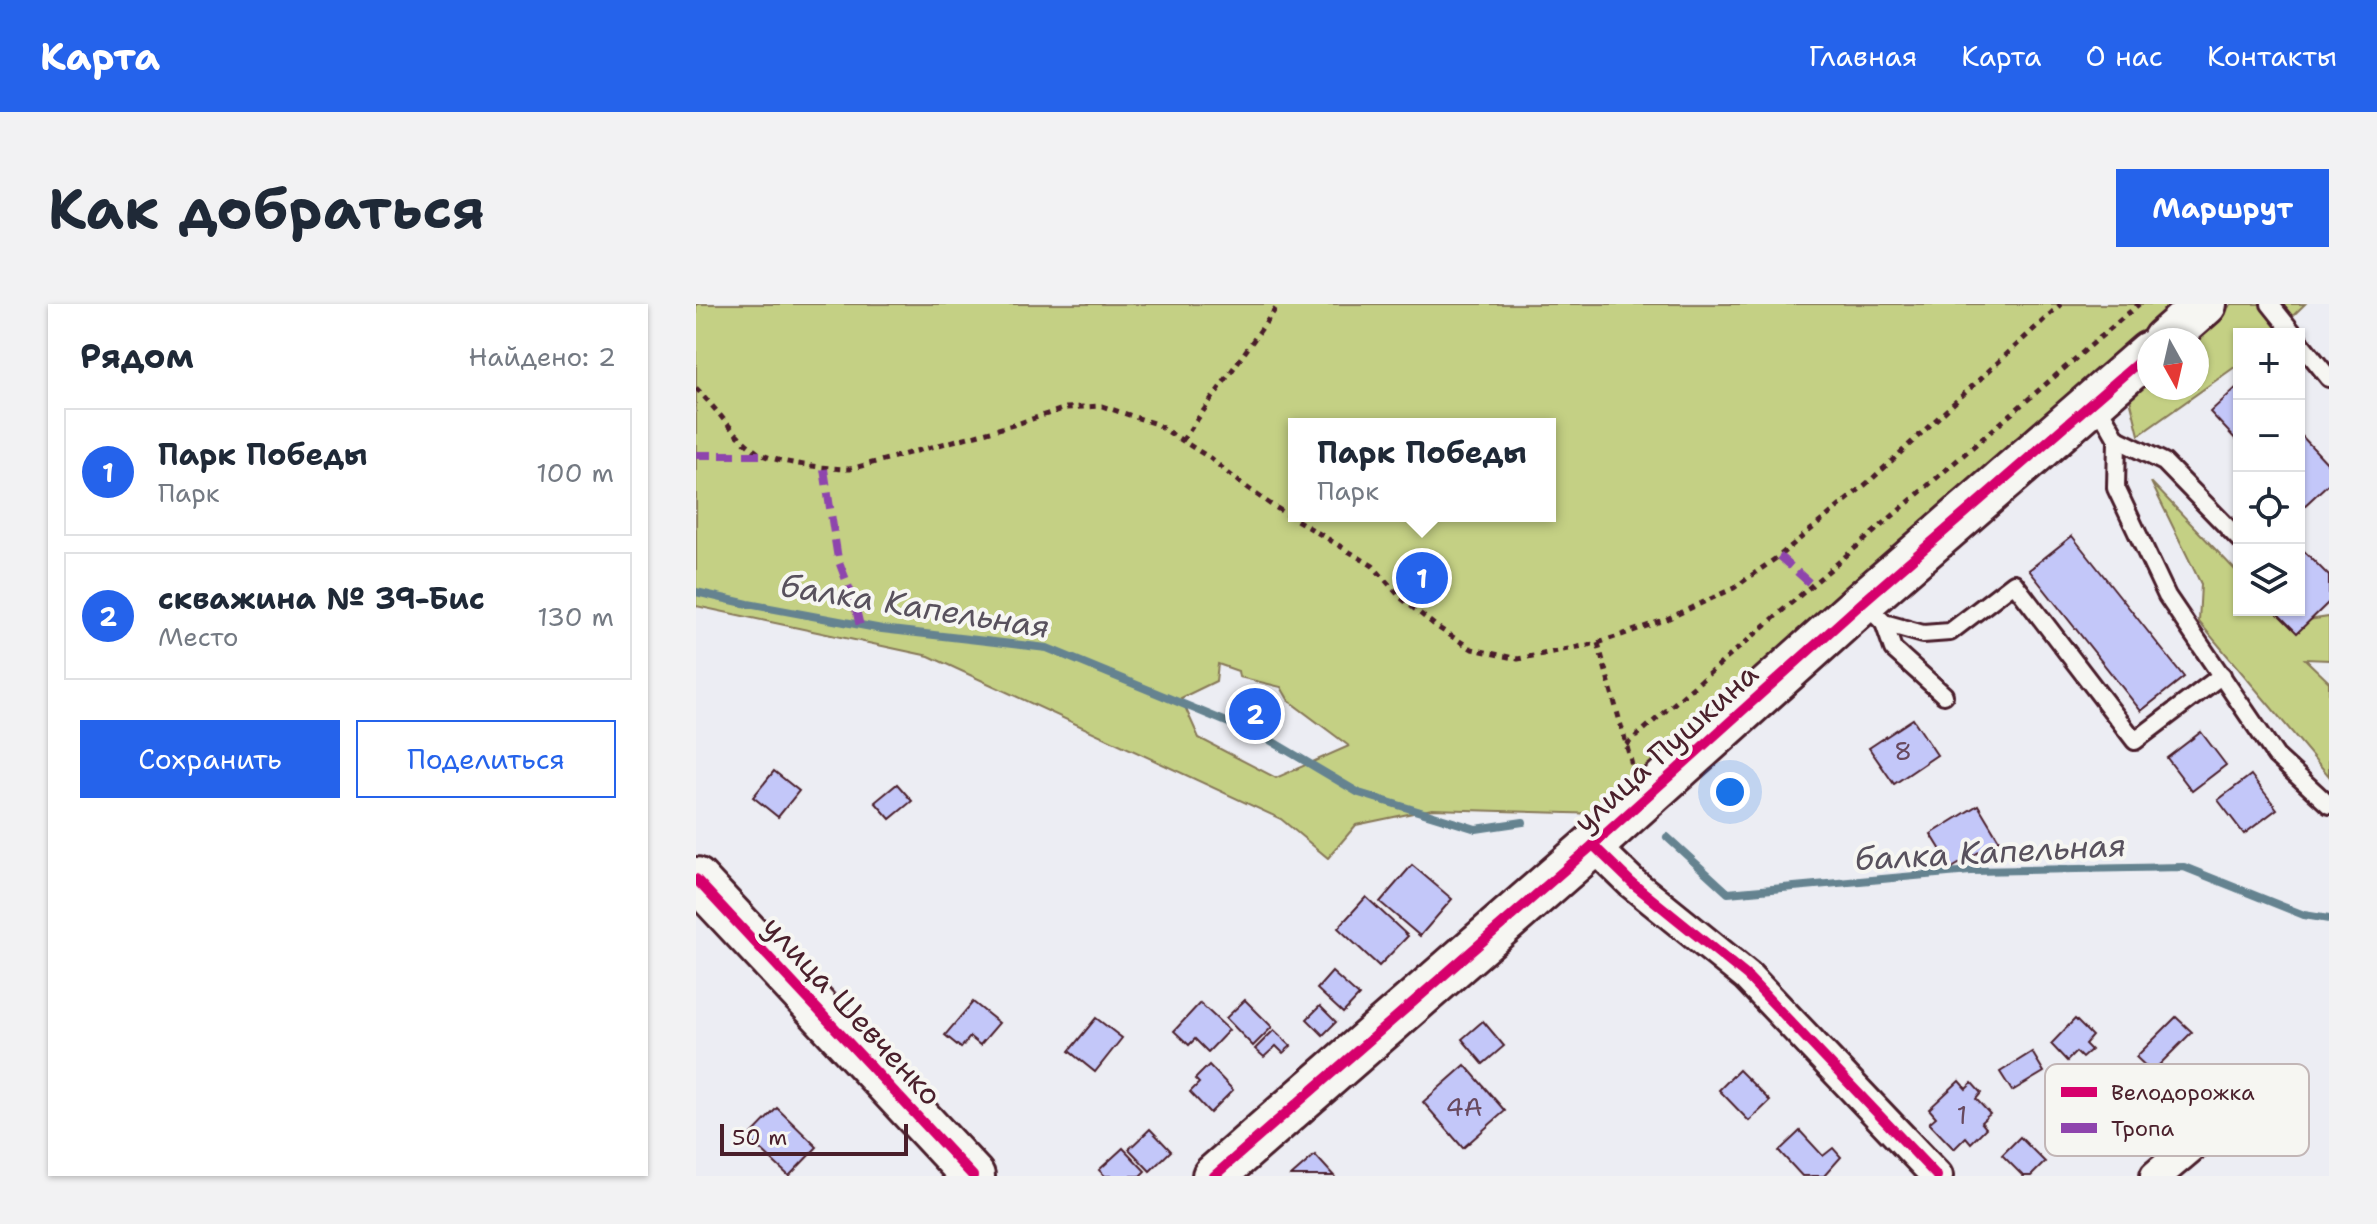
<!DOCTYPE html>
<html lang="ru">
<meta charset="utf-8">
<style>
:root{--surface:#fff;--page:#f2f2f3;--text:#1f2937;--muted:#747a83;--line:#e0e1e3;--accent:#2563eb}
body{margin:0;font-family:"Shantell Sans",sans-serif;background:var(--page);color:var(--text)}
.controls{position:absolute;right:24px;top:24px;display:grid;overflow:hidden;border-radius:0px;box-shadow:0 2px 6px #0004}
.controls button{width:72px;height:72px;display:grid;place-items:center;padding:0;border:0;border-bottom:2px solid var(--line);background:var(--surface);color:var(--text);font:40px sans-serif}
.compass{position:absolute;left:1441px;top:24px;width:72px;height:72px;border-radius:50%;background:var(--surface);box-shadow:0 2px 6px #0004;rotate:172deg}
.scale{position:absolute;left:24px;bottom:20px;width:188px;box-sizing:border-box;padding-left:8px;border:4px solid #4a1f2b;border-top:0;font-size:22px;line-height:28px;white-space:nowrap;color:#4a1f2b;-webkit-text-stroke:6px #f6f6f2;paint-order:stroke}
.you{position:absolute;left:1034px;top:488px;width:28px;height:28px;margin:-20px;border:6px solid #fff;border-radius:50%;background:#1a73e8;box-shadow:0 0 0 12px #1a73e833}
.badge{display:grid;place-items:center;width:52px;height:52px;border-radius:50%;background:var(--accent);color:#fff;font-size:26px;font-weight:700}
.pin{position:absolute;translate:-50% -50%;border:4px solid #fff;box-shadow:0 2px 8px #0006}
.popup{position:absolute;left:592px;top:114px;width:268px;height:104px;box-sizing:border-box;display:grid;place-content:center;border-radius:0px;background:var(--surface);filter:drop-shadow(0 2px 6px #0005);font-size:26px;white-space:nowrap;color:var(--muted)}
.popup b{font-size:30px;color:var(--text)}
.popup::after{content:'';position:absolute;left:50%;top:100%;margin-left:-16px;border:16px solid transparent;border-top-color:var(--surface)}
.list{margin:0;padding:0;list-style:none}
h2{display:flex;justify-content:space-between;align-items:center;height:104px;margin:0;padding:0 32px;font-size:34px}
h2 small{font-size:26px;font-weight:400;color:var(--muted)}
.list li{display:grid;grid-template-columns:52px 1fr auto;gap:24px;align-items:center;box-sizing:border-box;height:128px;margin:0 16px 16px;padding:0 16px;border:2px solid var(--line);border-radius:0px}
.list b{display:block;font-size:30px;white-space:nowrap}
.list p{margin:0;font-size:26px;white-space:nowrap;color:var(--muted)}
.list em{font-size:26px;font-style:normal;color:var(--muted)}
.actions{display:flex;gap:16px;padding:24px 32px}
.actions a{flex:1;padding:18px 0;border:2px solid var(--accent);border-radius:0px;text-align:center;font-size:28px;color:var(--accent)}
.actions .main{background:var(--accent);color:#fff}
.icon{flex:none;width:44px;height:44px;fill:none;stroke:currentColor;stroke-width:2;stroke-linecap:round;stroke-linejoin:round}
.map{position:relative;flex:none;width:1633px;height:872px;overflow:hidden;border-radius:0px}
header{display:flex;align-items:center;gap:48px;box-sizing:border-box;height:112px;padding:0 40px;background:var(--accent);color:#fff}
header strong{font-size:38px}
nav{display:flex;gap:44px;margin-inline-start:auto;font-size:28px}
.intro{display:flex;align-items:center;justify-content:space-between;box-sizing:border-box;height:192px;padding:0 48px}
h1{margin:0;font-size:56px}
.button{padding:20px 36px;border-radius:0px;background:var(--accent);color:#fff;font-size:28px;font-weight:700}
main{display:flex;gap:48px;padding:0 48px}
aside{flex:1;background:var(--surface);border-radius:0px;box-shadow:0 2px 6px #0004}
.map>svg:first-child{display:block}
</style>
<header>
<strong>Карта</strong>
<nav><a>Главная</a><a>Карта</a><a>О нас</a><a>Контакты</a></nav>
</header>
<div class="intro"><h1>Как добраться</h1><a class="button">Маршрут</a></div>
<main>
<aside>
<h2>Рядом<small>Найдено: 2</small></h2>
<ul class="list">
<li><span class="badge">1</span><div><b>Парк Победы</b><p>Парк</p></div><em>100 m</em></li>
<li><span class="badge">2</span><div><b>скважина № 39-Бис</b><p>Место</p></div><em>130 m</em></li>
</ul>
<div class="actions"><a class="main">Сохранить</a><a>Поделиться</a></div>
</aside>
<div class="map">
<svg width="1633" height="872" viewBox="0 0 1633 872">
<rect width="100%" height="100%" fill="#ecedf3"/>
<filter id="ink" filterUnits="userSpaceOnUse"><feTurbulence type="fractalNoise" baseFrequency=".0125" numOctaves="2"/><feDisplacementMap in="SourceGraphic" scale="16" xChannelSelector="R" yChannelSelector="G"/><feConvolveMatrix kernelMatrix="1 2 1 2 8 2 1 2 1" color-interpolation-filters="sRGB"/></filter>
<g filter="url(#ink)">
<!-- green -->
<g fill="#c4d084" stroke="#877858" stroke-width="2" fill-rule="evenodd">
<path d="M0,0H1484L905,510L736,505L660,521L632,554L585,515L233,352L0,302ZM598,120H854V212H598ZM522,360L542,367L543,373L585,383L593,397L653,442L580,474L503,434L485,394L520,377Z"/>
<path d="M1536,0H1609L1578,30H1543V60L1443,131L1433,91L1453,74V84H1501V36H1495Z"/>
<path d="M1455,178L1543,270V306H1578L1591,319L1633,313V356L1609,355L1633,378V472L1503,318L1505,280Z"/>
</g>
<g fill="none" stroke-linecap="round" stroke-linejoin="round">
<!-- stream -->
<g stroke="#658390" stroke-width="8">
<path d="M0,288L52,300L186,325L351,344L572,435L663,489L780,525L827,518"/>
<path d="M971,533L1032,589L1274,567L1488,563L1608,611L1633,615"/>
</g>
</g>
<!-- building -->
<g fill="#c3c7f9" stroke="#4a1f2b" stroke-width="2">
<path d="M1543,81V139L1514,108Z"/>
<path d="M1603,129L1633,161V179L1605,205L1603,203Z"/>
<path d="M1376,232L1488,373L1445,407L1333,266Z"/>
<path d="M1603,242L1633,272V298L1601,329L1578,306H1603Z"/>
<path d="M557,384L580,395L560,435L538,425Z"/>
<path d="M1217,415L1241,451L1198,480L1173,444Z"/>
<path d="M1505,428L1530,461L1496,487L1471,454Z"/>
<path d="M78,467L103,487L82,513L57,493Z"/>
<path d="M1555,471L1581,505L1548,530L1522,496Z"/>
<path d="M201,480L216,497L194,515L179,498Z"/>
<path d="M1282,501L1303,536L1256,564L1235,530Z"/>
<path d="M716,561L756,595L724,632L684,598Z"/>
<path d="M670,593L712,632L683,662L642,624Z"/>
<path d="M636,668L663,692L647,709L621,685Z"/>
<path d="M549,696L576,723L557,742L530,714Z"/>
<path d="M277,698L303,719L284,741L274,733L265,744L249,731Z"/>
<path d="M504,699L533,726L512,748L499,735L493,741L478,727Z"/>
<path d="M624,702L640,718L627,731L611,715Z"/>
<path d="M1480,713L1496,728L1456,768L1440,753Z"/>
<path d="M400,714L426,734L399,768L373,747Z"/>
<path d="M1379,715L1396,732L1389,740L1395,746L1386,754L1380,748L1371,757L1355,740Z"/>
<path d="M787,717L808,742L787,760L766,735Z"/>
<path d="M578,726L595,742L587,749L580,742L568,753L559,745Z"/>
<path d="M1336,748L1348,768L1316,787L1304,768Z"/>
<path d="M513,761L537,786L514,809L494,788L503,779L499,775Z"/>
<path d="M769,761L809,807L767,844L727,798Z"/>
<path d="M1043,766L1074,797L1053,817L1023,786Z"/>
<path d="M1263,777L1270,785L1276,779L1285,789L1280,795L1294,810L1285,818L1290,824L1275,839L1270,833L1258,845L1233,819L1240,813L1233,805Z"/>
<path d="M1409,796L1429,816L1400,845L1379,825Z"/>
<path d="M81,804L121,843L93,872L52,834Z"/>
<path d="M454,825L475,847L454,867L433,845Z"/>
<path d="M1104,827L1127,852L1137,844L1145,853L1128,872H1106L1083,847Z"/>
<path d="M1324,833L1349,858L1335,872H1327L1306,851Z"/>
<path d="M427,844L449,867L444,872H409L403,866Z"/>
<path d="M619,851L638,872H595Z"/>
</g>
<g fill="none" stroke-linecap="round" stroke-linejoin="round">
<defs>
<g id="lane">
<path d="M1574,0L1598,30"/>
<path d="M1603,37L1633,74"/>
<path d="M1400,98L1421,135L1420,184L1471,292L1580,452L1633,501"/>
<path d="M1421,135L1468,158L1543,235"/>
<path d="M1167,298L1188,319L1227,330L1254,328L1318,279L1439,437L1526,371"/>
<path d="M1188,319L1197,345L1248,391"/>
</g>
<g id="street">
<path d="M897,541L936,579L1051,672L1241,872"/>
<path d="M1460,872L1535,809"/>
</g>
<g id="secondary">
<path d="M1468,36L1509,0"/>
<path d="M0,575L277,872"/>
<path d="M518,872L897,541L1167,298L1453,49"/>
</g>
</defs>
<!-- lane casing -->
<use href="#lane" stroke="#4a1f2b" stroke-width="22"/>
<!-- street casing -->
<use href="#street" stroke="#4a1f2b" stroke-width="36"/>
<!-- secondary casing -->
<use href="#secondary" stroke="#4a1f2b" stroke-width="48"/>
<!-- path -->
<g stroke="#4a1f2b" stroke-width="5" stroke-dasharray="6 6" stroke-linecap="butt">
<path d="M0,84C21,105 37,131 61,148C77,159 134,165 154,165L317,121L370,104L406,102L460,120L514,154L543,178L574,200L677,262L705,294L741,323L776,345L822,355L902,339L971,315L1038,284L1083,252L1176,175L1365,0"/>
<path d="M486,137L583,0"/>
<path d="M902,339L936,461"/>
<path d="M930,441L1443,0"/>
</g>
<!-- lane -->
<use href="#lane" stroke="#f6f6f2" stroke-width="16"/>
<!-- street -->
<use href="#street" stroke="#f6f6f2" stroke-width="30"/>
<!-- secondary -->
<use href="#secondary" stroke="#f6f6f2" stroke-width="42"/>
<!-- quiet -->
<g stroke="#8e44ad" stroke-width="8" stroke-dasharray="16 8" stroke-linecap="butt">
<path d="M0,151H64"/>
<path d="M128,165L142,255L158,297L164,322"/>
<path d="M1083,252L1116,281"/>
</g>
<defs>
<g id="cycleway">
<path d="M897,541L936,579L1051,672L1241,872"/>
<path d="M0,575L277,872"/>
<path d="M518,872L897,541L1167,298L1453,49"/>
</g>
</defs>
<!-- cycleway casing -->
<use href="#cycleway" stroke="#f6f6f2" stroke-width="15"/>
<!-- cycleway -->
<use href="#cycleway" stroke="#d6006c" stroke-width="10"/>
</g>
</g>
<g text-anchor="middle" stroke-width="8" stroke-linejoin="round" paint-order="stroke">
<!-- number labels -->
<g font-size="26" fill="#68495e">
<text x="1207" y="456">8</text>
<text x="768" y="812">4А</text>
<text x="1266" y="820">1</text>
</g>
<!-- street labels -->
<g font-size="30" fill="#4a1f2b" stroke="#f6f6f2">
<text transform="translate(970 444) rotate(-42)" y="10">улица Пушкина</text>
<text transform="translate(156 707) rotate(47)" y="10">улица Шевченко</text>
</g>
<!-- water labels -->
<g font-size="32" font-style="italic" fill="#58515d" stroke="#f6f6f2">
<text transform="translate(219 302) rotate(9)" y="11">балка Капельная</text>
<text transform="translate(1294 548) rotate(-3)" y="11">балка Капельная</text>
</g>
</g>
<!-- legend -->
<rect x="1349" y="760" width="264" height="92" rx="12" fill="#f6f6f2" stroke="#c2b6b6" stroke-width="2"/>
<rect x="1365" y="783" width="36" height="10" fill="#d6006c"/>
<rect x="1365" y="819" width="36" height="10" fill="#8e44ad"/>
<g font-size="22" fill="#4a1f2b">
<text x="1415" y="796">Велодорожка</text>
<text x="1415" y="832">Тропа</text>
</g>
</svg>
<div class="controls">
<button>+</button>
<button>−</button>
<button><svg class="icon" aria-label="locate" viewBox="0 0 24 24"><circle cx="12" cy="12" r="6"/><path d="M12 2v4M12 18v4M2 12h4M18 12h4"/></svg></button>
<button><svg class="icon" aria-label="layers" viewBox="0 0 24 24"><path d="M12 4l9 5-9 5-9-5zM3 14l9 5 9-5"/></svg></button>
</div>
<svg class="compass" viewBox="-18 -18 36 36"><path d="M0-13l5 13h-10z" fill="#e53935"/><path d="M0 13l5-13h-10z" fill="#747a83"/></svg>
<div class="scale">50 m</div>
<div class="you"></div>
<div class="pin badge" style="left:726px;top:274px">1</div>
<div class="popup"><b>Парк Победы</b>Парк</div>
<div class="pin badge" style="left:559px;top:410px">2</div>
</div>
</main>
